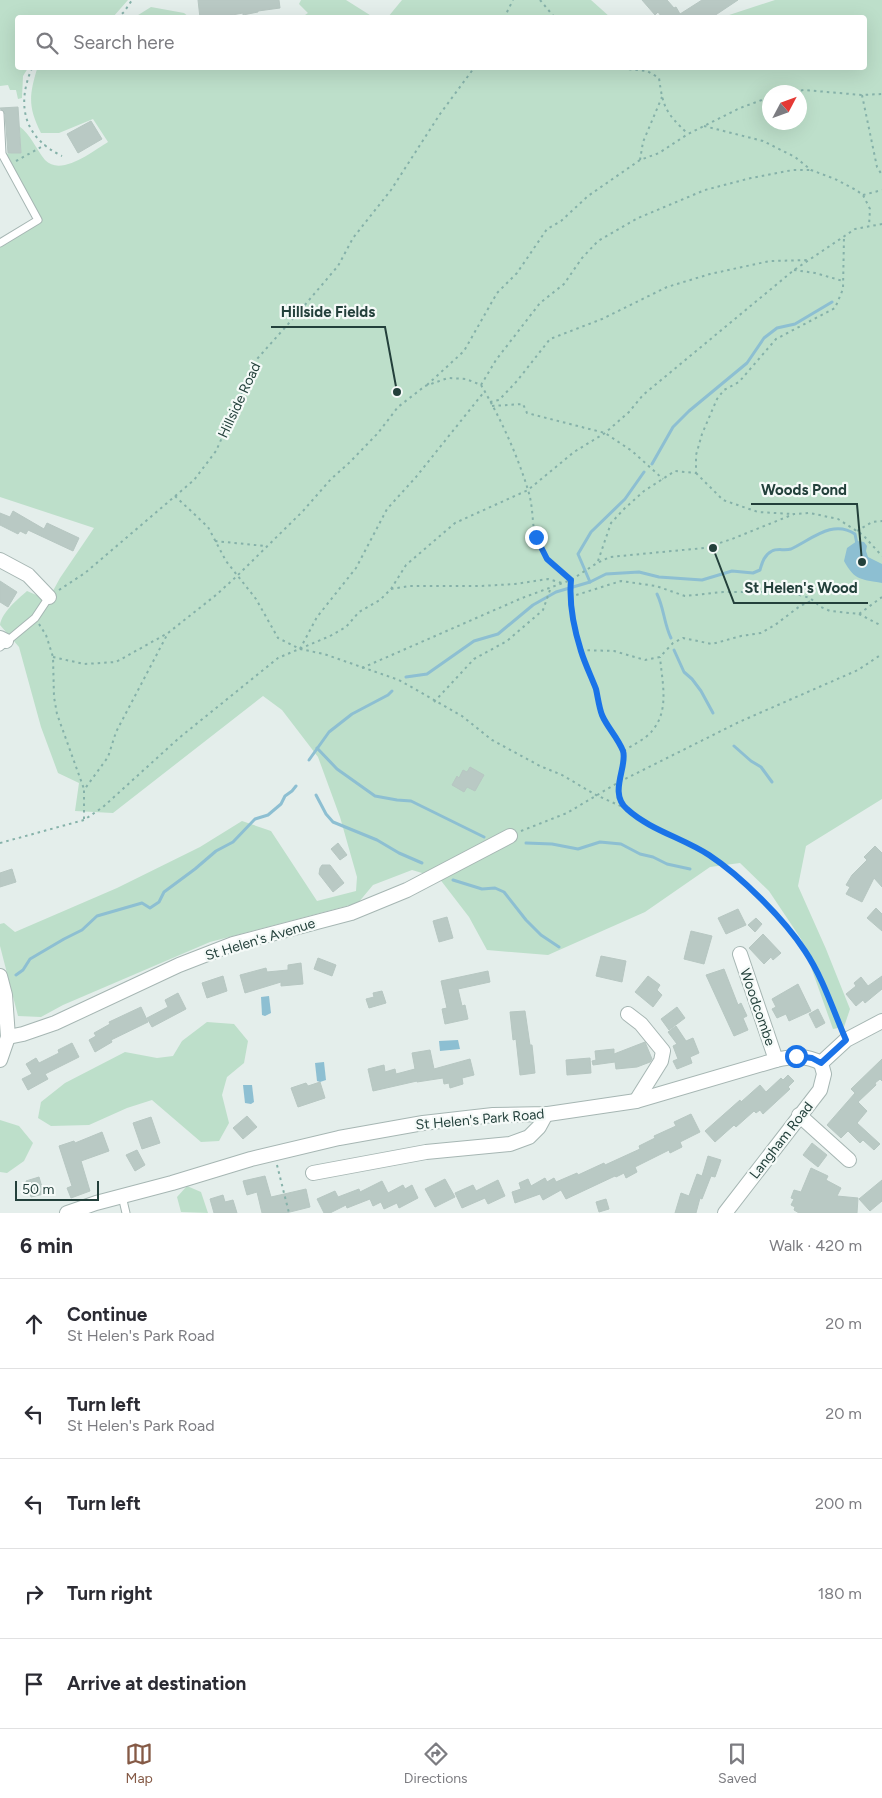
<!DOCTYPE html>
<meta charset="utf-8">
<style>
:root{--surface:#fff;--page:#f7f7f7;--text:#2b2b33;--muted:#7c7c81;--line:#e1e1e2;--accent:#855a46}
body{margin:0;font-family:Figtree,sans-serif;background:var(--page);color:var(--text)}
.compass{position:absolute;left:762px;top:85px;width:45px;height:45px;border-radius:50%;background:var(--surface);box-shadow:0 5px 20px #0002;rotate:49deg}
.scale{position:absolute;left:15px;bottom:12px;width:84px;box-sizing:border-box;padding-left:5px;border:2px solid #23403b;border-top:0;font-size:14px;line-height:18px;white-space:nowrap;color:#23403b;-webkit-text-stroke:4px #f5faf8;paint-order:stroke}
.stop{position:absolute;width:15px;height:15px;margin:-11px;border:4px solid #1a73e8;border-radius:50%;background:#fff}
.stop.end{background:#1a73e8;border-color:#fff;box-shadow:0 1px 5px #0008}
.list{margin:0;padding:0;list-style:none}
h2{display:flex;justify-content:space-between;align-items:center;height:65px;margin:0;padding:0 20px;font-size:21px}
h2 small{font-size:16px;font-weight:400;color:var(--muted)}
.list li{display:grid;grid-template-columns:32px 1fr auto;gap:15px;align-items:center;box-sizing:border-box;height:90px;padding:0 20px;border-top:1px solid var(--line)}
.list b{display:block;font-size:19px;white-space:nowrap}
.list p{margin:0;font-size:16px;white-space:nowrap;color:var(--muted)}
.list em{font-size:16px;font-style:normal;color:var(--muted)}
.icon{flex:none;width:28px;height:28px;fill:none;stroke:currentColor;stroke-width:2;stroke-linecap:round;stroke-linejoin:round}
.map{position:relative;flex:none;width:882px;height:1213px;overflow:hidden}
.search{position:absolute;background:var(--surface);box-shadow:0 5px 20px #0002;left:15px;right:15px;top:15px;height:55px;display:flex;align-items:center;gap:12px;box-sizing:border-box;padding:0 18px;border-radius:5px;color:var(--muted);font-size:19px}
.sheet{height:515px;background:var(--surface)}
nav{display:flex;justify-content:space-around;align-items:center;box-sizing:border-box;height:70px;border-top:1px solid var(--line);background:var(--surface);font-size:14px;color:var(--muted)}
nav a{display:grid;justify-items:center;gap:2px}
nav .on{color:var(--accent)}
.map>svg:first-child{display:block}
</style>
<div class="map">
<svg width="882" height="1213" viewBox="0 0 882 1213">
<rect width="100%" height="100%" fill="#e4eeeb"/>
<!-- green -->
<g fill="#bddfca" fill-rule="evenodd">
<path d="M0,0H128L113,17L18,18V68H28L23,76L22,98L18,99L16,90H10L8,85L0,86Z"/>
<path d="M301,0H346L373,17H302L308,13L299,4Z"/>
<path d="M402,0H591L610,17H388Z"/>
<path d="M775,0H882V799L806,846L798,886L826,949L850,1009L844,1027L833,1029L801,939L769,891L740,863L710,867L645,912L548,955L487,950L469,917L439,878L412,870L373,885L358,903L210,942L63,1005L41,1017L18,1016L0,946V924L4,923L15,932L117,888L200,847L242,821L271,831L317,901L356,891L357,877L340,817L318,757L282,710L263,696L113,813L75,811L79,783L58,773L41,727L19,647L0,625C2,612 17,600 27,591L48,600L60,578L94,528L0,497V243L38,219L2,154L21,152L19,126C31,135 36,149 45,160C61,177 93,151 108,142L93,119L59,133H41C28,107 29,96 37,69L864,68V18L723,17ZM770,92H800V122H770Z"/>
<path d="M151,7L184,13L189,17H135Z"/>
<path d="M207,1022L234,1024L248,1041L244,1063L227,1077L222,1095L229,1123L219,1141L201,1142L152,1100L127,1108L89,1125L51,1126L38,1118L41,1102L65,1083L125,1052L157,1058L173,1056L182,1041Z"/>
<path d="M0,1120L19,1126L33,1143L24,1161L7,1173L0,1172Z"/>
<path d="M187,1186L201,1192L208,1213L181,1212L177,1197Z"/>
</g>
<!-- water -->
<g fill="#8dbfd2">
<path d="M857,541L864,542L867,546L866,551L868,557L882,564V583C861,579 855,581 844,561L847,548Z"/>
<path d="M269,996L271,1013L265,1016L262,1015L261,997Z"/>
<path d="M458,1040L460,1049L440,1051L439,1041Z"/>
<path d="M324,1062L326,1080L320,1082L317,1081L315,1063Z"/>
<path d="M243,1085H252L254,1102L251,1104L245,1103Z"/>
</g>
<g fill="none" stroke-linecap="round" stroke-linejoin="round">
<!-- stream -->
<g stroke="#8dbfd2" stroke-width="3">
<path d="M652,464L673,427L689,411L747,363L764,338L777,328L795,324L832,302"/>
<path d="M590,582L578,554L591,532L625,499L644,472"/>
<path d="M657,594C664,608 664,624 671,638"/>
<path d="M674,650L684,672L692,679L701,691L713,713"/>
<path d="M406,677L427,674L474,641L498,634L533,605L556,592L590,582L606,574L639,572L659,577L702,580L732,571L753,573L760,570C762,563 764,555 772,551C777,548 785,551 791,549C812,539 833,519 855,534L857,544"/>
<path d="M734,746L751,761L761,767L772,782"/>
<path d="M317,748L337,769L375,796L397,800L411,801L484,837"/>
<path d="M309,760L329,732L352,714L388,695L392,691"/>
<path d="M316,795L326,814L333,822L377,840L399,853L422,863"/>
<path d="M526,843L552,844L578,849L600,842L621,844L640,854L653,857L667,864L690,869"/>
<path d="M453,880L482,889L495,888L504,892L526,920L541,935L559,947"/>
<path d="M16,975L23,970L30,959L64,939L82,930L97,916L142,903L150,908L159,902L164,892L195,869L216,851L233,842L255,819L268,815L281,804L285,796L292,791L296,786"/>
</g>
</g>
<!-- building -->
<g fill="#b9c9c4" stroke="#b7c7c2">
<path d="M198,0H279L280,8L258,11V12L243,15V13L216,18H200Z"/>
<path d="M642,0H667L674,8L676,7L680,14L702,0H738L711,18H659L661,16L658,12L655,15Z"/>
<path d="M18,107L21,153H8L5,114L0,108Z"/>
<path d="M91,121L102,139L78,153L67,134Z"/>
<path d="M13,511L44,529L47,523L79,538L73,551L28,530L26,534L20,531L18,534L0,525V513L10,517Z"/>
<path d="M0,581L17,592L8,607L0,602Z"/>
<path d="M470,767L484,775L475,791L467,787L464,792L452,785L457,776L459,778L463,770L467,772Z"/>
<path d="M338,843L347,855L340,860L331,849Z"/>
<path d="M875,846L882,853V887L874,878L862,902L846,894L850,887L846,885L852,875L867,860L864,857Z"/>
<path d="M322,865H330L344,883L333,892L319,874L320,868Z"/>
<path d="M12,869L16,882L0,887V873Z"/>
<path d="M876,908L882,914V931L867,918Z"/>
<path d="M738,909L746,925L726,934L718,918Z"/>
<path d="M447,917L453,938L439,942L433,921Z"/>
<path d="M756,918L762,924L755,932L748,925Z"/>
<path d="M691,931L712,936L704,964L684,959Z"/>
<path d="M763,934L781,953L773,960L771,957L764,964L749,948Z"/>
<path d="M601,956L626,961L622,982L596,976Z"/>
<path d="M318,958L336,965L332,976L314,969Z"/>
<path d="M301,963L303,984L281,986V982L245,993L240,975L266,968L267,972L288,970V965Z"/>
<path d="M724,969L738,1005L741,1003L747,1016L743,1018L748,1030L734,1036L706,975Z"/>
<path d="M488,971L490,982L458,989L462,1006L465,1005L468,1019L445,1024L442,1009L447,1008L441,981Z"/>
<path d="M223,976L227,991L207,998L202,983Z"/>
<path d="M648,976L660,985L657,990L662,995L653,1007L635,992Z"/>
<path d="M882,976V989L865,1003L863,1000L856,1006L846,994L856,986L854,983L861,977L868,986Z"/>
<path d="M798,984L811,1011L789,1021L786,1014L777,1018L772,1009L776,1007L772,999Z"/>
<path d="M382,991L386,1003L369,1008L366,999L374,997L373,993Z"/>
<path d="M178,993L186,1009L152,1027L147,1018L168,1007L165,1000Z"/>
<path d="M141,1007L148,1022L111,1040L112,1042L95,1052L89,1040L96,1036L94,1033L110,1024L109,1022Z"/>
<path d="M677,1007L685,1018L669,1030L661,1019Z"/>
<path d="M818,1009L825,1023L816,1028L809,1014Z"/>
<path d="M525,1011L530,1045H532L535,1073L520,1075L516,1039L513,1040L510,1012Z"/>
<path d="M676,1026L686,1041L693,1038L699,1053L690,1057L692,1063L677,1069L673,1061L678,1059L673,1046L677,1044L668,1032Z"/>
<path d="M645,1042L652,1059L650,1062L637,1067L616,1069L615,1062L593,1065L592,1061L596,1060L595,1051L614,1049V1054Z"/>
<path d="M72,1043L79,1057L45,1074L48,1079L28,1090L22,1079L32,1074L26,1064L36,1058L39,1063L59,1053L58,1050Z"/>
<path d="M430,1050L434,1069L470,1059L474,1075L462,1078L463,1084L450,1088L449,1083L444,1084L443,1078L417,1082V1081L373,1091L368,1069L384,1065L385,1072L395,1069L396,1074L415,1069L412,1053Z"/>
<path d="M590,1058L591,1073L567,1075L566,1060Z"/>
<path d="M882,1059V1081L880,1079L875,1083L876,1085L858,1102L867,1111L857,1123L880,1144L874,1150L863,1140L860,1143L848,1131L841,1138L827,1125L855,1093L851,1089Z"/>
<path d="M788,1075L794,1081L788,1087L790,1089L763,1114L760,1110L756,1113L754,1111L736,1127L734,1125L715,1142L705,1131L740,1100L741,1102L760,1085L766,1092L781,1078L783,1080Z"/>
<path d="M320,1082L325,1098L298,1107L291,1088L306,1083L308,1086Z"/>
<path d="M691,1114L700,1132L680,1142L682,1147L670,1153L669,1150L635,1167L637,1172L626,1178L624,1173L616,1177L615,1176L566,1199L561,1190L543,1200L540,1194L515,1203L512,1192L521,1189L519,1183L528,1179L531,1186L545,1178L547,1182L554,1178L556,1182L577,1173L578,1175L604,1163L605,1165L640,1149L639,1146L655,1138L654,1136L676,1126L674,1122Z"/>
<path d="M247,1116L257,1127L243,1139L233,1128Z"/>
<path d="M151,1117L160,1143L142,1149L133,1123Z"/>
<path d="M102,1132L109,1151L81,1161L90,1191L71,1198L67,1188L72,1186L59,1146L74,1141L75,1143Z"/>
<path d="M812,1143L827,1155L818,1167L803,1155Z"/>
<path d="M137,1150L145,1165L135,1171L126,1155Z"/>
<path d="M708,1156L721,1160L715,1177L711,1176L702,1199L700,1198L696,1213H675L681,1193L689,1196L697,1174L702,1176Z"/>
<path d="M811,1168L828,1176L826,1180L841,1188L837,1196L858,1198L857,1213H799L794,1210L795,1207L791,1205L794,1199L791,1198L794,1190L801,1192Z"/>
<path d="M265,1176L271,1197L306,1189L310,1207L286,1213H262L257,1192L247,1195L243,1181Z"/>
<path d="M39,1177L44,1194L31,1197L26,1181Z"/>
<path d="M445,1179L455,1197L435,1207L425,1189Z"/>
<path d="M498,1180L505,1196L488,1204L485,1198L462,1208L455,1193L473,1185L476,1191Z"/>
<path d="M882,1180V1201L870,1211L859,1199Z"/>
<path d="M382,1181L388,1193L403,1185L405,1189L412,1185L418,1198L399,1208L397,1203L384,1209L381,1202L373,1206L370,1199L347,1208L346,1205L330,1213H324L317,1199L335,1191L338,1197L359,1189L360,1192Z"/>
<path d="M223,1195L225,1202L233,1200L237,1213H214L210,1199Z"/>
<path d="M606,1199L609,1209L599,1212L596,1202Z"/>
</g>
<g fill="none" stroke-linecap="round" stroke-linejoin="round">
<defs>
<g id="lane">
<path d="M0,114L2,154L38,220L0,243"/>
<path d="M0,647L35,618L49,597"/>
<path d="M122,1196L126,1213"/>
</g>
<g id="street">
<path d="M0,560L28,575L49,597"/>
<path d="M0,638L6,641"/>
<path d="M740,954L776,1060"/>
<path d="M0,976L5,995L8,1037L0,1060"/>
<path d="M628,1014L641,1024L663,1051L661,1061L636,1101"/>
<path d="M8,1037L23,1034L55,1023L179,965L233,944L351,913L407,890L510,836"/>
<path d="M821,1063L846,1040L882,1021"/>
<path d="M799,1115L849,1160"/>
<path d="M313,1173L426,1152L510,1144L529,1137L539,1127L546,1114"/>
<path d="M67,1213L96,1203L172,1183L251,1159L339,1138L423,1123L493,1115L548,1114L636,1101L776,1060C793,1056 806,1055 821,1063"/>
<path d="M725,1213L820,1090L824,1074L821,1063"/>
</g>
</defs>
<!-- lane casing -->
<use href="#lane" stroke="#a6b6b3" stroke-width="9"/>
<!-- street casing -->
<use href="#street" stroke="#a6b6b3" stroke-width="16"/>
<!-- path -->
<g stroke="#85b1a9" stroke-width="2" stroke-dasharray="2.5 4" stroke-linecap="butt">
<path d="M540,0L555,18"/>
<path d="M117,18L124,12L132,0"/>
<path d="M504,18L513,0"/>
<path d="M32,68C16,105 24,138 62,156"/>
<path d="M616,68L647,71L659,78C663,108 666,113 688,134"/>
<path d="M788,92L804,90L862,95L882,94"/>
<path d="M862,95L877,167L882,175"/>
<path d="M704,126L763,141L795,157L811,170L835,179L856,190L863,195L870,209L869,226"/>
<path d="M640,160L643,142L662,97"/>
<path d="M16,161L45,145"/>
<path d="M863,195L882,190"/>
<path d="M794,270L815,273L843,281"/>
<path d="M427,385L464,351L497,293L517,273L547,229L561,221L588,196L640,160L659,153L688,134L740,108L770,97"/>
<path d="M481,385L496,360L540,303L564,284L582,258L598,241L638,218L705,190L751,178L793,170H811"/>
<path d="M490,402L499,400L517,381L550,339L602,319L667,287L710,274L770,261L810,260"/>
<path d="M492,406L523,404L527,413L605,433L632,451L663,479"/>
<path d="M696,473L723,500L758,512L793,514"/>
<path d="M175,496L208,527L226,561L256,599L278,638L300,649L324,654L399,680L462,716L492,740L540,766L562,775L596,795L625,808L650,825L682,840L710,856L745,884L772,910L804,950L821,980L841,1029"/>
<path d="M857,531L872,522L882,521"/>
<path d="M215,541L265,546"/>
<path d="M598,561L611,523L624,509L644,491L675,471L696,473V455L702,434L717,399L724,390L739,382L776,339L835,308L843,289L844,236"/>
<path d="M391,589L410,586H480L515,584L548,579L562,583"/>
<path d="M59,590L85,573L194,480L216,451L257,359L298,313L338,266L353,238L391,190L440,114L474,68"/>
<path d="M570,597L621,581L656,586L685,596L723,592H789L810,598L821,607L830,611L859,614L882,597"/>
<path d="M859,614L882,626"/>
<path d="M39,624L46,635L53,657L54,697L57,714L84,789"/>
<path d="M300,649L317,617L356,568L387,509L416,477L484,392"/>
<path d="M581,650L614,651L645,660L660,657L673,643L683,638L712,644L741,636L761,633L775,625L800,606L813,600"/>
<path d="M53,657L84,664L116,662L168,633L216,595L237,576L303,511L331,479L350,462L378,433L398,407L425,386L448,378L466,379L481,385C500,417 517,454 528,490C533,505 532,521 535,536C539,555 557,568 571,580L570,595L580,649L596,690L601,714L623,751L619,782V797L625,808"/>
<path d="M362,668L522,598L571,580L597,563L610,557L704,548L732,539L794,514L810,513L838,519L863,535L882,556"/>
<path d="M434,702L474,659L507,641L543,610L551,587"/>
<path d="M624,751C632,745 646,739 652,731C670,710 662,682 660,657"/>
<path d="M84,819V790L108,757L116,732L168,633"/>
<path d="M521,831L567,813L619,782L739,722L858,670L882,654"/>
<path d="M0,843L84,820L103,807L179,738L278,658L330,636L346,627L359,612L380,600L391,589L406,565L455,523L528,490L574,452L605,433L629,412L643,395L794,270L855,229L882,224"/>
<path d="M277,1165L289,1213"/>
</g>
<!-- lane -->
<use href="#lane" stroke="#fff" stroke-width="7"/>
<!-- street -->
<use href="#street" stroke="#fff" stroke-width="14"/>
</g>
<g fill="none" stroke-linecap="round" stroke-linejoin="round">
<!-- route -->
<path stroke="#1a73e8" stroke-width="6" d="M536,537L547,559L571,580C569,602 574,629 581,651C585,664 591,676 596,689C598,698 599,707 602,715C607,727 618,738 623,751C628,766 608,793 627,809C650,830 683,838 709,855C741,876 784,919 805,951C823,978 833,1010 846,1040L821,1063L812,1058L796,1056"/>
</g>
<g text-anchor="middle" stroke-width="4.5" stroke-linejoin="round" paint-order="stroke">
<!-- street labels -->
<g font-size="14" fill="#23403b" stroke="#f5faf8">
<text transform="translate(239 400) rotate(-65)" y="5">Hillside Road</text>
<text transform="translate(260 939) rotate(-17)" y="5">St Helen's Avenue</text>
<text transform="translate(758 1007) rotate(71)" y="5">Woodcombe</text>
<text transform="translate(480 1119) rotate(-5)" y="5">St Helen's Park Road</text>
<text transform="translate(781 1140) rotate(-52)" y="5">Langham Road</text>
</g>
</g>
<!-- callouts -->
<path fill="none" stroke="#23403b" stroke-width="2" d="M397 392L385 327H271M862 562L857 504H751M713 548L734 603H868"/>
<g fill="#23403b" stroke="#f5faf8" stroke-width="2">
<circle cx="397" cy="392" r="5"/>
<circle cx="862" cy="562" r="5"/>
<circle cx="713" cy="548" r="5"/>
</g>
<g font-size="15" text-anchor="middle" font-weight="bold" fill="#23403b" stroke="#f5faf8" stroke-width="4.5" stroke-linejoin="round" paint-order="stroke">
<text x="328" y="317">Hillside Fields</text>
<text x="804" y="495">Woods Pond</text>
<text x="801" y="593">St Helen's Wood</text>
</g>
</svg>
<svg class="compass" viewBox="-18 -18 36 36"><path d="M0-13l5 13h-10z" fill="#e53935"/><path d="M0 13l5-13h-10z" fill="#7c7c81"/></svg>
<div class="scale">50 m</div>
<div class="stop" style="left:796px;top:1056px"></div>
<div class="stop end" style="left:536px;top:537px"></div>
<div class="search"><svg class="icon" aria-label="search" viewBox="0 0 24 24"><circle cx="10" cy="10" r="6"/><path d="M15 15l6 6"/></svg>Search here</div>
</div>
<section class="sheet">
<h2>6 min<small>Walk · 420 m</small></h2>
<ul class="list">
<li><svg class="icon" aria-label="ahead" viewBox="0 0 24 24"><path d="M12 20V5M6 11l6-6 6 6"/></svg><div><b>Continue</b><p>St Helen's Park Road</p></div><em>20 m</em></li>
<li><svg class="icon" aria-label="left" viewBox="0 0 24 24"><path d="M17 20v-9H6M10 6l-5 5 5 5"/></svg><div><b>Turn left</b><p>St Helen's Park Road</p></div><em>20 m</em></li>
<li><svg class="icon" aria-label="left" viewBox="0 0 24 24"><path d="M17 20v-9H6M10 6l-5 5 5 5"/></svg><div><b>Turn left</b></div><em>200 m</em></li>
<li><svg class="icon" aria-label="right" viewBox="0 0 24 24"><path d="M7 20v-9h11M14 6l5 5-5 5"/></svg><div><b>Turn right</b></div><em>180 m</em></li>
<li><svg class="icon" aria-label="arrive" viewBox="0 0 24 24"><path d="M6 21V4h12l-3 4 3 4H6"/></svg><div><b>Arrive at destination</b></div></li>
</ul>
</section>
<nav>
<a class="on"><svg class="icon" aria-label="map" viewBox="0 0 24 24"><path d="M3 6l6-2 6 2 6-2v14l-6 2-6-2-6 2zM9 4v14M15 6v14"/></svg>Map</a>
<a><svg class="icon" aria-label="directions" viewBox="0 0 24 24"><path d="M12 3l9 9-9 9-9-9zM9 14v-3h6M13 9l2 2-2 2"/></svg>Directions</a>
<a><svg class="icon" aria-label="saved" viewBox="0 0 24 24"><path d="M7 4h10v16l-5-4-5 4z"/></svg>Saved</a>
</nav>
